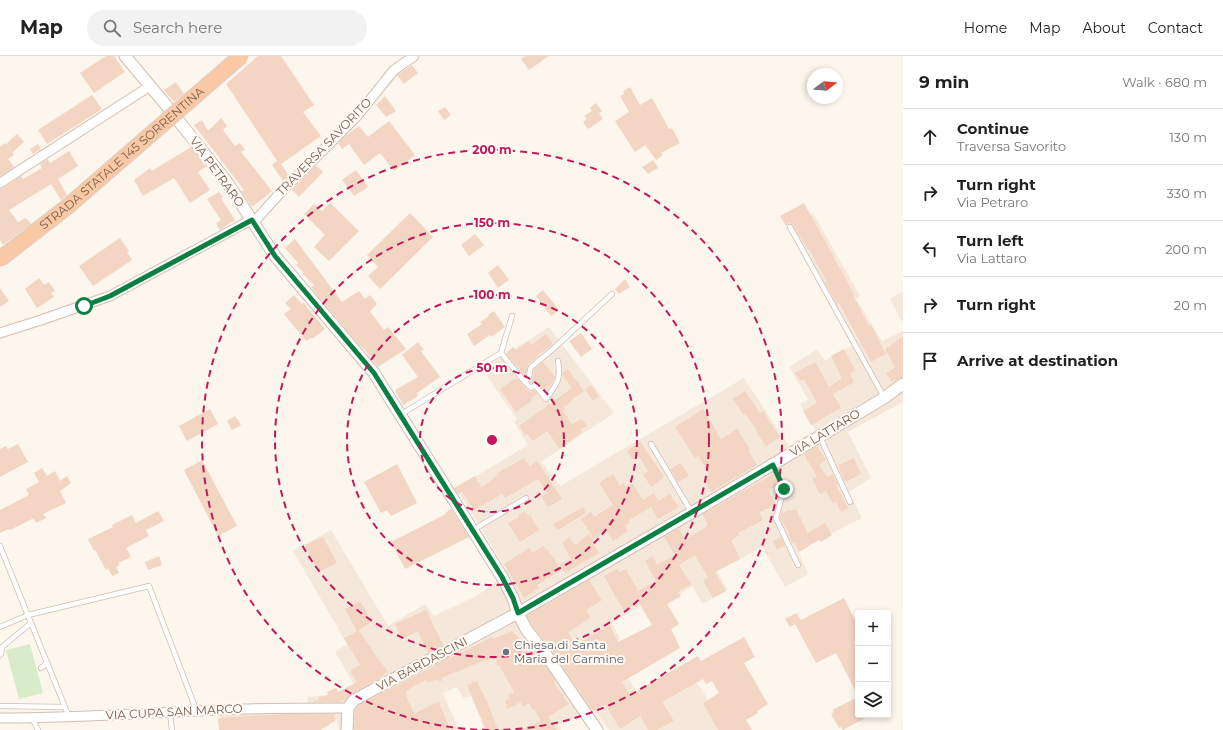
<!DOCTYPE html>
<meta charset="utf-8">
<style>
:root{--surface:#fff;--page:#f2f2f2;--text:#222;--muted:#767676;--line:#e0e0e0}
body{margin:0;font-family:Montserrat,sans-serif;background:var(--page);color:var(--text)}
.controls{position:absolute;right:12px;bottom:12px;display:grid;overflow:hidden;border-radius:4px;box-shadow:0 2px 6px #0003}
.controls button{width:36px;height:36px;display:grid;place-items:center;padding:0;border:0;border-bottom:1px solid var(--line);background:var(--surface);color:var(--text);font:20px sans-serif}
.compass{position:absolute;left:807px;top:12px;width:36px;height:36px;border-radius:50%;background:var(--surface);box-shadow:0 2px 6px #0003;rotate:74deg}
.stop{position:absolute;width:12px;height:12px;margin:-9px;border:3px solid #0b8043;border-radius:50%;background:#fff}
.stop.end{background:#0b8043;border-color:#fff;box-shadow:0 1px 4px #0008}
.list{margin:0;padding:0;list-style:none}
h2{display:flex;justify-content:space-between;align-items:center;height:52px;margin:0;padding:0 16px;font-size:17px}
h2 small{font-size:13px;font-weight:400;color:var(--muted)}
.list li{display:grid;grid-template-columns:26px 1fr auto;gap:12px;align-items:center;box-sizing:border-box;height:56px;padding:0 16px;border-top:1px solid var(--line)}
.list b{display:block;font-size:15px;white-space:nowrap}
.list p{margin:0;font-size:13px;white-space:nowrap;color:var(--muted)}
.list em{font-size:13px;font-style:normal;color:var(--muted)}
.icon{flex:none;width:22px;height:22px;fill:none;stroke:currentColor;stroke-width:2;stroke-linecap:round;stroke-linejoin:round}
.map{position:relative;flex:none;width:903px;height:674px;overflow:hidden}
header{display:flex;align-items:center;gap:24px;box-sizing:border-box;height:56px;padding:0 20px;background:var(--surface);border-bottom:1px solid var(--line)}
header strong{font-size:19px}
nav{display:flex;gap:22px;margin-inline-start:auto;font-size:14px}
.search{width:280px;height:36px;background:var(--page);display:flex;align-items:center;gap:10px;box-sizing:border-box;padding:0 14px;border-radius:22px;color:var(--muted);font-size:15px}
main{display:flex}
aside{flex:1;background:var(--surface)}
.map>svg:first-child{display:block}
</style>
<header>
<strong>Map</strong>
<div class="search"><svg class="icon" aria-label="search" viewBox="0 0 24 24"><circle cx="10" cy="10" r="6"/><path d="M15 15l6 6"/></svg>Search here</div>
<nav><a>Home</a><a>Map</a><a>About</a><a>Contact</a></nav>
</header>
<main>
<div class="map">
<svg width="903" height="674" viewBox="0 0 903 674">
<rect width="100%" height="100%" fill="#fdf6ec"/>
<!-- residential -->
<g fill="#f5e8da">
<path d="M813,157L860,240L856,243L882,285L903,275V346L848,376L871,422L849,436L862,462L798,495L808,518L785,531L762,491L733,507L725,494L709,502L728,534L702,548L693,530L667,546L662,537L612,567L620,583L610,589L626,619L648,653L696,626L707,642L723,674H609L593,652L559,669L561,674H485L471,640L463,642L457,631L443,637L459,674H339L337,663L321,674H221L219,650L308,649L307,641L327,639L338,634L339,646L358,635L335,596L347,588L293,495L331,474L388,570L425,548L434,560L478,539L493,528L506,513L456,432L528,389L514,366L517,363L482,313L549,271L614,357L541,406L560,430L744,322L789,390L815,374L800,348L808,343L789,311L817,293L825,305L852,290L787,172Z"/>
<path d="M903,235V268L890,243Z"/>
</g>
<!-- park -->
<path fill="#d8ecc9" d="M30,588L43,637L19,643L6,594Z"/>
<!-- building -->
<g fill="#f3d5c3">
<path d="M106,0H114L125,16L94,37L80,17Z"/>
<path d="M258,0H281L314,49L303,56L321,80L281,108L289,120L283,125L272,109L277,105L226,28Z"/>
<path d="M526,0H549L529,14L521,3Z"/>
<path d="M412,9L418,17L404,28L397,19Z"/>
<path d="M176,26L184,38L174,46L164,34Z"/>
<path d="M630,31L640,49L652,42L669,73L672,72L680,87L661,97L663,99L656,104L645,89L635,96L615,65L629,56L620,40L624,38L623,35Z"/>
<path d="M92,39L102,53L47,88L38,74Z"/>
<path d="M385,40L396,55L386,61L376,49Z"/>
<path d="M596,47L602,55L599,57L603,63L588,73L583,66L587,63L584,60L592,55L590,52Z"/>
<path d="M445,51L451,59L444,64L438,55Z"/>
<path d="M221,62L227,70L223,74L235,90L240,87L245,94L241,96L272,135L252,151L241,135L244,134L194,69L202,64L208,75Z"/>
<path d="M389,65L415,99L394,115L380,97L364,109L349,88L342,93L338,87L345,80L359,70L368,81Z"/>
<path d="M17,78L24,86L12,97L14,99L8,103L14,111L0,120V91L5,87L6,89L11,83Z"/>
<path d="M38,88L41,93L33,98L30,93Z"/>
<path d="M191,91L206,111L198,116L210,134L190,147L174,122L143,140L134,124L150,112L152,115Z"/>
<path d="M69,95L78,110L58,123L67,139L61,144L51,128L9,154L18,166L26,162L31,168L3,189L0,184V133L3,132L21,120L23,123L42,112L40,108L48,103L50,107Z"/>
<path d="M653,104L658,112L648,118L642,111Z"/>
<path d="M316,109L323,116L299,141L292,134Z"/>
<path d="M356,114L368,131L354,140L342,124Z"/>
<path d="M219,136L223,141L221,142L235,164L220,174L216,167L221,164L207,143Z"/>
<path d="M330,147L359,175L329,205L314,191L325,179L304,158L314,148L322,155Z"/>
<path d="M804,147L854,238L853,239L869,270L871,269L886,298L871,306L839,247L837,248L825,227L827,226L809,193L808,194L793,169L790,167L786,170L780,160Z"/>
<path d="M410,157L433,181L380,233L368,220L378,211L367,199Z"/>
<path d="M475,178L484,189L469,200L461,189Z"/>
<path d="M120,182L129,195L127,196L132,204L93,230L79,210Z"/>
<path d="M295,183L342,246L359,235L365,243L370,239L377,248L370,255L384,274L388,271L406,293L378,311L362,290L361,291L317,239L311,231L314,229L303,218L304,217L296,209L298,207L285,192Z"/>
<path d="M498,209L509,224L498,232L488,217Z"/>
<path d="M39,222L44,229L49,226L55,235L51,237L54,241L37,252L25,233Z"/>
<path d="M625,223L630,231L619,238L615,233Z"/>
<path d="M0,232L9,245L0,251Z"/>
<path d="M543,234L559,254L551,260L536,240Z"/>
<path d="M294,239L302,248L303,246L325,273L312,283L311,282L306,285L284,258L291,253L285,247Z"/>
<path d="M494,255L505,271L491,281L490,279L474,290L467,278L482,268L480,266L489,260L488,259Z"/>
<path d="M581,277L592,293L581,301L569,285Z"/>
<path d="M546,278L553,288L538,299L539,300L528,308L525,320L506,297L513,291L516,294L529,285L532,289Z"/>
<path d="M903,280V321L892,326L886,317L895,312L885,293Z"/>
<path d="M418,286L424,294L421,295L440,321L417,337L418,340L403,349L395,334L418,321L402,299Z"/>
<path d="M844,293L855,314L850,318L854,326L833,338L841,352L811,369L803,355L817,347L804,323L800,325L795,317L815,306L829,331L842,322L831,300Z"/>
<path d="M543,306L555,321L551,329L544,334L537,326L534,325L531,327L530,326L533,323L534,313Z"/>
<path d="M568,313L584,335L568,347L569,348L563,351L565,353L563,355L572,368L582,363L587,370L580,374L582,376L560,393L547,375L533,385L527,378L525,379L519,370L572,332L562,319L563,316Z"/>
<path d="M516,322L528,335L531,336L534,334L538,338L531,342L532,344L516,356L500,333Z"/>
<path d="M591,329L599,340L593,345L585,334Z"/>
<path d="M745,335L760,357L763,355L780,381L766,391L756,375L757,374L745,358L743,359L733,343Z"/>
<path d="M210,353L218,368L187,385L179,370Z"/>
<path d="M703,353L721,383L737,373L750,393L748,394L757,409L711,436L703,422L709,418L698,400L695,402L675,371Z"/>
<path d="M235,360L241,369L232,374L227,365Z"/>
<path d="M640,385L664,421L651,431L643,418L648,415L639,400L633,404L627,395Z"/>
<path d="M18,388L28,406L0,421V393L6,390L8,393Z"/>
<path d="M817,390L826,404L819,409L827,421L833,418L838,429H836L848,452L841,456L836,446L833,448L826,435L820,438L812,423L817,421L804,398Z"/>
<path d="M524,402L530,410L537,405L562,443L548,451L541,441L547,437L538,423L505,442L502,438L474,454L462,436L458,438L454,432L475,420L482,431L497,420L496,418Z"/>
<path d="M854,402L861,418L845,426L838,409Z"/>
<path d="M202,404L237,470L218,480L184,414Z"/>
<path d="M681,407L689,420L678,426L670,413Z"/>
<path d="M397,408L417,447L391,460L387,454L381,457L364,426Z"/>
<path d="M42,412L47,420L55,415L60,425L67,420L71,427L60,435L66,447L43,458L46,462L36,467L34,462L10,474L9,473L0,477V454L29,439L26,433L39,426L34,417Z"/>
<path d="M613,418L620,430L623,427L626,431L632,427L643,444L654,437L658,445L670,438L679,451L658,463L651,451L629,464L630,466L625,470L628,475L613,485L606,474L594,483L581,463L591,456L594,461L613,449L599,427Z"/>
<path d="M773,418L778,429L769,434L776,449L759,456L763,464L738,477L739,479L731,484L740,503L715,516L726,535L713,542L703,524L708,522L695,499L679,509L691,528L678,536L681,540L667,548L679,568L671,573L680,592L622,626L630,639L698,600L701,605L744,581L755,601L744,607L768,648L757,655L758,657L746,664L752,674H718L703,647L719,637L712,625L706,628L703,623L662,646L674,665L657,674H648L640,660L620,673L605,648L593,655L553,596L532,569L527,560L589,524L602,544L586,554L591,562L568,576L575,589L610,569L618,586L652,569L639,547L624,555L604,520L617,513L620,516L626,513L638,535L656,525L645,505L653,500L657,509L675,499L664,481L679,472L685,484L708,470L703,458Z"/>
<path d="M583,451L586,457L558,474L553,468Z"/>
<path d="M451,453L469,481L405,513L391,486L446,458L445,457Z"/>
<path d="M796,453L808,477L825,467L832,479L821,486L820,484L809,489L808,491L799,496L794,486L792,487L788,478L789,477L780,462L781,458L789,454L791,455Z"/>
<path d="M158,455L164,465L146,474L149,480L126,492L131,501L118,507L120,509L116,511L119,517L112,520L108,512L106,514L95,494L94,495L88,483L113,471L112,469L132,459L136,467Z"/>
<path d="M525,455L528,460L530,459L539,474L520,486L508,467L519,461L518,459Z"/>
<path d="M589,478L594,485L592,486L599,497L565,517L560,509L571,503L562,487L569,481L575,489Z"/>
<path d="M323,481L337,507L319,516L305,489Z"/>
<path d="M781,481L785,490L777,494L773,485Z"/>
<path d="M543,490L546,494L547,492L561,514L537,529L539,532L524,542L504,508L529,492L532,497Z"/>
<path d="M159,500L162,509L148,514L145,506Z"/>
<path d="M844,542L858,570V640L836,597L816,607L795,568L790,571L785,563L796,557L801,564Z"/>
<path d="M360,545L372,566L359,574L377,602H378L388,616L375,625L351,638L345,644L339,646H312L319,644V641L328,639L327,636L336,632L338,636L357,626L350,615L360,609L344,582L357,575L345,553Z"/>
<path d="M426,554L443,589L428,597L418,575L402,583L395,568Z"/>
<path d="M512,575L541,604L556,625L554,627L569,648L548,661L557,674H522L541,665L534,653H532L529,647L523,651L521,646L507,653L505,645L510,642L508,639L514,636L499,609L497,610L496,603L486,604L441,622L443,625L435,624L428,627L426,624L406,635L407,639L406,640L414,657L439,646L450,674H354L355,654L359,649L435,610L434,609L449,601L450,602L492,581L493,583Z"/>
<path d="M477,625L485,643H486L498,674H486L467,629Z"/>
<path d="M858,641V659H871L843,674L841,671L839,672L831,658L834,656L832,654Z"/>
<path d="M282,658H334L335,665L320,674H219L218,662Z"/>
</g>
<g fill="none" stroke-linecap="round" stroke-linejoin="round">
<defs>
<g id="service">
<path d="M790,171L884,341"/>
<path d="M501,297L524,325L531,332L535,329L546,343C557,328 561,324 558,305"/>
<path d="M524,325L529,322L530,314L531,311L553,293L612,238"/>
<path d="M400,359L501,297L512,260"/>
<path d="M820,381L850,446"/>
<path d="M651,388L692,457"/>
<path d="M773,409L784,433L776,462L798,509"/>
<path d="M473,474L526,442"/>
<path d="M0,490L69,661"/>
<path d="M0,571L28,559L149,530L197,656"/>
<path d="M0,599L1,598L2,591L31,567"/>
<path d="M41,612L47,607"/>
<path d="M0,650L64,651"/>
<path d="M170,657L172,674"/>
<path d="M32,662L38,674"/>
</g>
<g id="minor">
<path d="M0,127L150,30"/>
<path d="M253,167L281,136L357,60L394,14L414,0"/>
<path d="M0,277L41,264L110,240L251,164"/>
<path d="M0,662C81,662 161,656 242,653C277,652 313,652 348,652"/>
</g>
<g id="tertiary">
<path d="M125,0L166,49L227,126L275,200L374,317L502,521L513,542L518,557L526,573L547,600L597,674"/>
<path d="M347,674L348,652L354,644L518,557L705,449L884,342L903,328"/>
</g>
</defs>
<!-- service casing -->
<use href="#service" stroke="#d1beb0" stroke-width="6"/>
<!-- minor casing -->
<use href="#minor" stroke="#d1beb0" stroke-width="11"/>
<!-- tertiary casing -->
<use href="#tertiary" stroke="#d1beb0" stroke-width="13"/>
<!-- service -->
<use href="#service" stroke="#fff" stroke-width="4.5"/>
<!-- minor -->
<use href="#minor" stroke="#fff" stroke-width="9"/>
<!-- tertiary -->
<use href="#tertiary" stroke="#fff" stroke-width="11"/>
<defs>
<g id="trunk-bridge">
<path id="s1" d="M0,203L67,151L241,0"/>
</g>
</defs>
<!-- trunk-bridge casing -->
<use href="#trunk-bridge" stroke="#dad1cd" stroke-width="17" stroke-linecap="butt"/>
<!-- trunk-bridge -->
<use href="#trunk-bridge" stroke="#f9c8a4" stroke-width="15"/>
</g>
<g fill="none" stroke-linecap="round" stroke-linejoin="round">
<!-- route -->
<path stroke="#0b8043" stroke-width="5" d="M84,250L110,240L252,164L275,200L374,317L502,521L513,542L518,557L773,409L784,433"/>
</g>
<!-- distance rings -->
<g fill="none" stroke="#c2185b" stroke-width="2" stroke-dasharray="7 5">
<circle cx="492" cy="384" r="72"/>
<circle cx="492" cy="384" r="145"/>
<circle cx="492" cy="384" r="217"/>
<path d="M489 674A290 290 0 1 1 495 674"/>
</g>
<!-- markers -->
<circle fill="#6b7280" stroke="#fffaf3" stroke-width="1.5" cx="506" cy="596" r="4"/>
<g text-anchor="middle" stroke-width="4" stroke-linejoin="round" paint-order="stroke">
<!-- street labels -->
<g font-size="12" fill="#7a5c4d" stroke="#fffaf3">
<text transform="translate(324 91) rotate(-46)" y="4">TRAVERSA SAVORITO</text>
<text dy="4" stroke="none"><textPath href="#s1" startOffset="158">STRADA STATALE 145 SORRENTINA</textPath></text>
<text transform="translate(217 116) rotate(54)" y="4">VIA PETRARO</text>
<text transform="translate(825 377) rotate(-31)" y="4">VIA LATTARO</text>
<text transform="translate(422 608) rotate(-28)" y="4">VIA BARDASCINI</text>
<text transform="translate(174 656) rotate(-3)" y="4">VIA CUPA SAN MARCO</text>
</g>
<!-- worship labels -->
<g font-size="12" fill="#5b616d" stroke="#fffaf3" text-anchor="start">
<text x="514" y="593">Chiesa di Santa<tspan x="514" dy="14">Maria del Carmine</tspan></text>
</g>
</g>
<circle cx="492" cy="384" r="6" fill="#c2185b" stroke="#fffaf3" stroke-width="2"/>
<g font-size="12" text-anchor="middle" font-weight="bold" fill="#c2185b" stroke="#fffaf3" stroke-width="4" stroke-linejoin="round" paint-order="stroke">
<text x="492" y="98">200 m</text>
<text x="492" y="171">150 m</text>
<text x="492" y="243">100 m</text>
<text x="492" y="316">50 m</text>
</g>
</svg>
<div class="controls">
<button>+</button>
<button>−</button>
<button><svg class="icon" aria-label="layers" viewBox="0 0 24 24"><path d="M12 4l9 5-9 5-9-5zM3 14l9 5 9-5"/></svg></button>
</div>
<svg class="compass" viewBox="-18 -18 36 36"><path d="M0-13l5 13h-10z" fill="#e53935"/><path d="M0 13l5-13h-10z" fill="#767676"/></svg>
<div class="stop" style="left:84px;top:250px"></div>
<div class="stop end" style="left:784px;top:433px"></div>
</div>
<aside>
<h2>9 min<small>Walk · 680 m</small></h2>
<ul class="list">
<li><svg class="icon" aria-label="ahead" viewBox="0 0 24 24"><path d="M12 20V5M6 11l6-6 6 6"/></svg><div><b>Continue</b><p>Traversa Savorito</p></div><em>130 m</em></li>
<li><svg class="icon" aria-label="right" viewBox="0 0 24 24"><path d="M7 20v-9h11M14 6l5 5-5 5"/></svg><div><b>Turn right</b><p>Via Petraro</p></div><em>330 m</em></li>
<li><svg class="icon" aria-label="left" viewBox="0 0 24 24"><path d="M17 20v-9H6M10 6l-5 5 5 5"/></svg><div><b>Turn left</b><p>Via Lattaro</p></div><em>200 m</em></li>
<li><svg class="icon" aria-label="right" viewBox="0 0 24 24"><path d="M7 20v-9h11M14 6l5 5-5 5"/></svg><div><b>Turn right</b></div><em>20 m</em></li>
<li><svg class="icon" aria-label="arrive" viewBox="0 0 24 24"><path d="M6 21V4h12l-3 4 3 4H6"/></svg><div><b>Arrive at destination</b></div></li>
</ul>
</aside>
</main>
